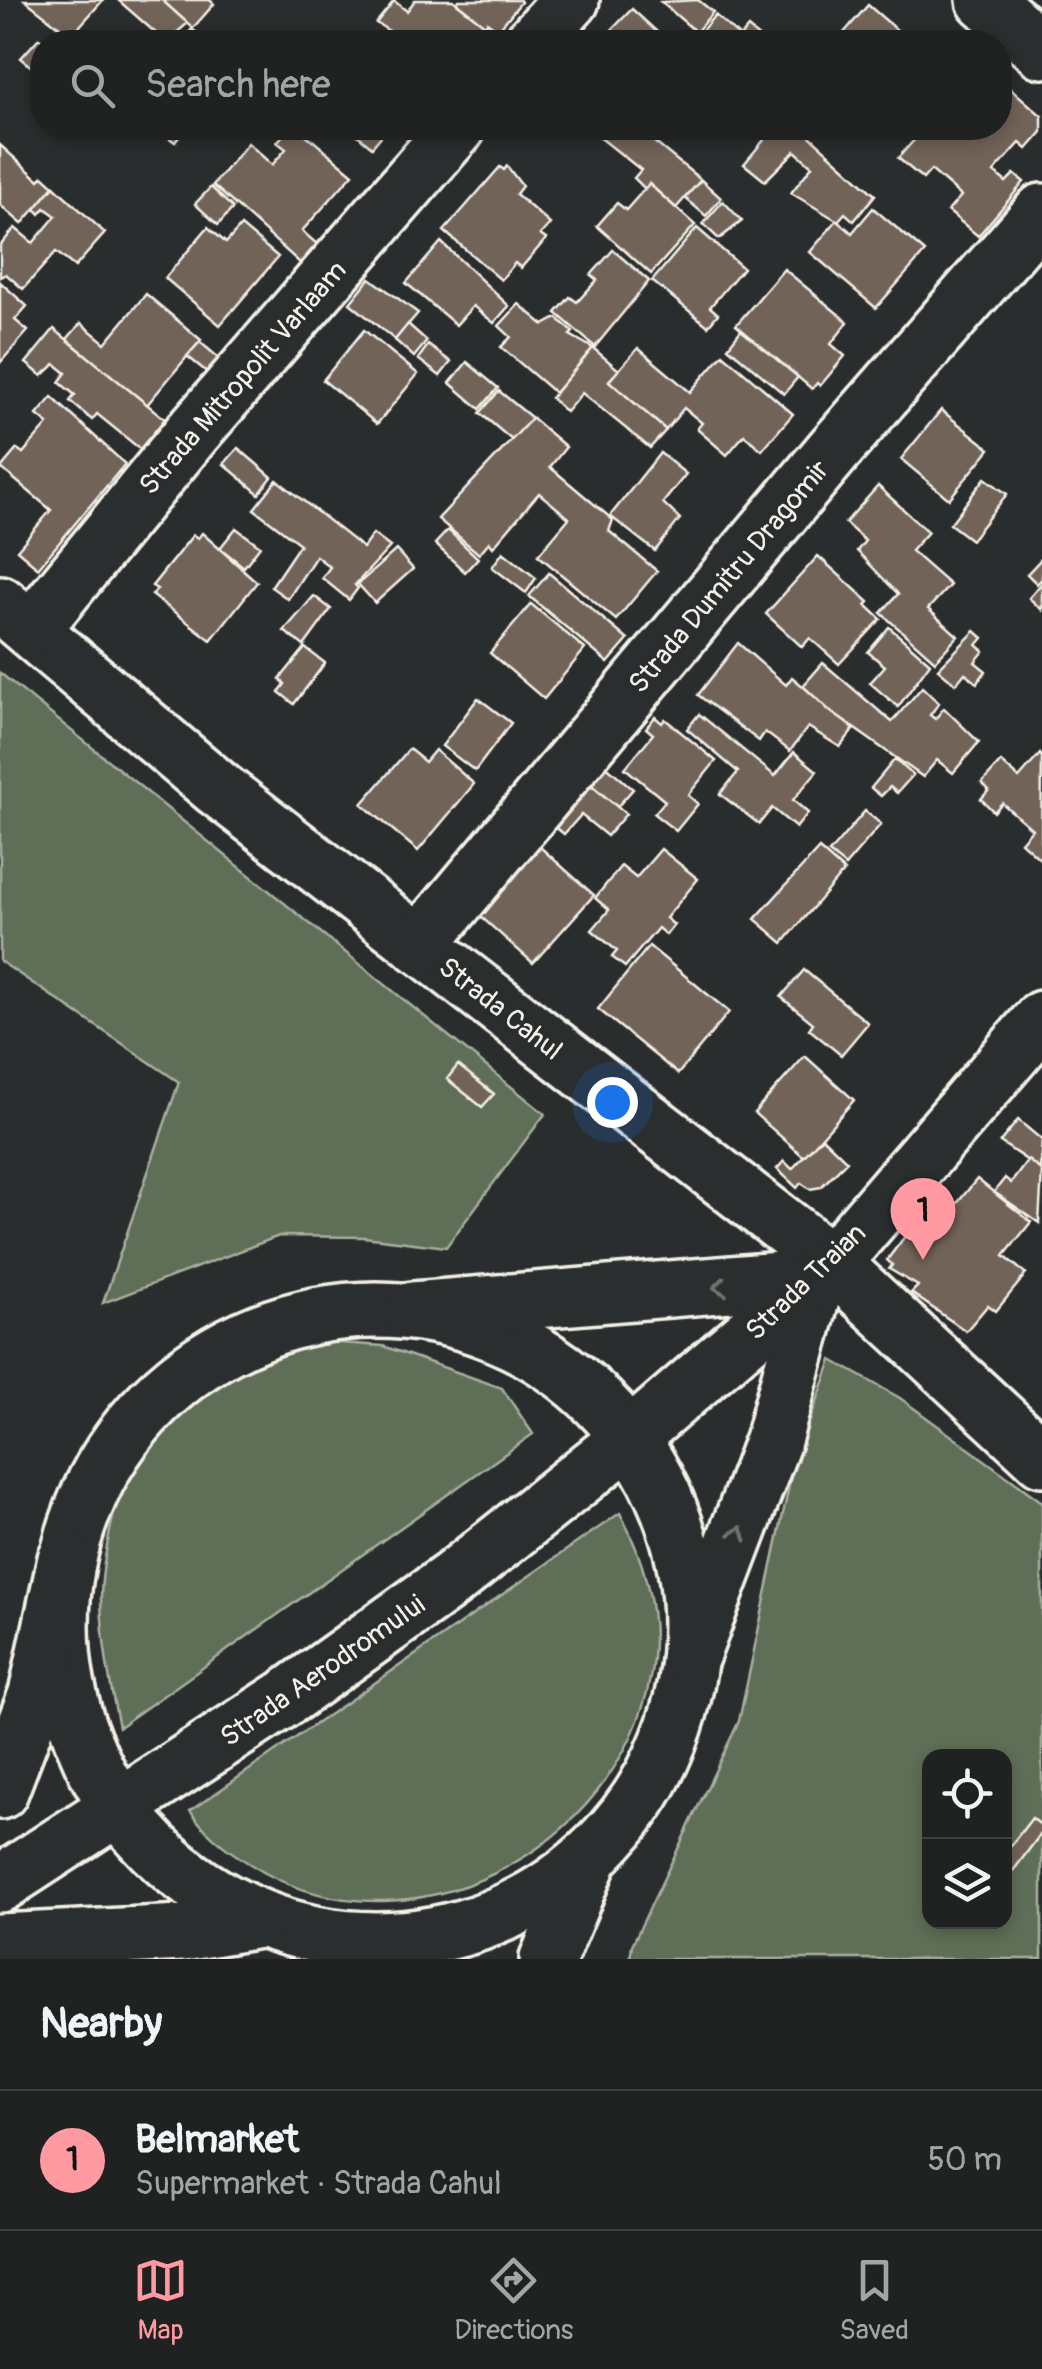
<!DOCTYPE html>
<meta charset="utf-8">
<style>
:root{--surface:#202222;--page:#282a2a;--text:#f1f3f6;--muted:#a2a4a5;--line:#3d3f40;--accent:#ff9aa2}
body{margin:0;font-family:Pangolin,sans-serif;background:var(--page);color:var(--text)}
.controls{position:absolute;right:30px;bottom:30px;display:grid;overflow:hidden;border-radius:20px;box-shadow:0 5px 15px #0003}
.controls button{width:90px;height:90px;display:grid;place-items:center;padding:0;border:0;border-bottom:2px solid var(--line);background:var(--surface);color:var(--text);font:50px sans-serif}
.you{position:absolute;left:612px;top:1102px;width:35px;height:35px;margin:-25px;border:8px solid #fff;border-radius:50%;background:#1a73e8;box-shadow:0 0 0 15px #1a73e833}
.badge{display:grid;place-items:center;width:65px;height:65px;border-radius:50%;background:var(--accent);color:#111;font-size:32px;font-weight:700}
.pin{position:absolute;translate:-50% -82px;filter:drop-shadow(0 2px 5px #0008)}
.pin::after{content:'';position:absolute;top:52px;width:35px;height:30px;background:inherit;clip-path:polygon(0 0,100% 0,50% 100%)}
.list{margin:0;padding:0;list-style:none}
h2{display:flex;justify-content:space-between;align-items:center;height:130px;margin:0;padding:0 40px;font-size:42px}
h2 small{font-size:32px;font-weight:400;color:var(--muted)}
.list li{display:grid;grid-template-columns:65px 1fr auto;gap:30px;align-items:center;box-sizing:border-box;height:140px;padding:0 40px;border-top:2px solid var(--line)}
.list b{display:block;font-size:38px;white-space:nowrap}
.list p{margin:0;font-size:32px;white-space:nowrap;color:var(--muted)}
.list em{font-size:32px;font-style:normal;color:var(--muted)}
.icon{flex:none;width:55px;height:55px;fill:none;stroke:currentColor;stroke-width:2;stroke-linecap:round;stroke-linejoin:round}
.map{position:relative;flex:none;width:1042px;height:1959px;overflow:hidden}
.search{position:absolute;background:var(--surface);box-shadow:0 5px 15px #0003;left:30px;right:30px;top:30px;height:110px;display:flex;align-items:center;gap:25px;box-sizing:border-box;padding:0 35px;border-radius:40px;color:var(--muted);font-size:38px}
.sheet{height:270px;background:var(--surface)}
nav{display:flex;justify-content:space-around;align-items:center;box-sizing:border-box;height:140px;border-top:2px solid var(--line);background:var(--surface);font-size:28px;color:var(--muted)}
nav a{display:grid;justify-items:center;gap:5px}
nav .on{color:var(--accent)}
.map>svg:first-child{display:block}
</style>
<div class="map">
<svg width="1042" height="1959" viewBox="0 0 1042 1959">
<rect width="100%" height="100%" fill="#2a2d2e"/>
<filter id="ink" filterUnits="userSpaceOnUse"><feTurbulence type="fractalNoise" baseFrequency=".01" numOctaves="2"/><feDisplacementMap in="SourceGraphic" scale="20" xChannelSelector="R" yChannelSelector="G"/><feConvolveMatrix kernelMatrix="1 2 1 2 8 2 1 2 1" color-interpolation-filters="sRGB"/></filter>
<g filter="url(#ink)">
<!-- green -->
<g fill="#5e6e57" stroke="#a9b0a0" stroke-width="2.5" fill-rule="evenodd">
<path d="M0,673L545,1114L446,1247L364,1237L279,1236L103,1303L179,1082L0,961Z"/>
<path d="M326,1342L383,1346L502,1388L533,1434L119,1727C110,1684 102,1643 101,1599C101,1563 118,1482 136,1451C152,1422 186,1386 215,1370C250,1353 288,1347 326,1342Z"/>
<path d="M832,1360L900,1398L1042,1502V1959H630L632,1945L739,1721L793,1467ZM930,1756H1004V1922H930Z"/>
<path d="M620,1513C643,1557 658,1609 653,1659C633,1836 424,1959 265,1873C234,1855 211,1840 190,1811Z"/>
</g>
<!-- building -->
<g fill="#726359" stroke="#f4f1e8" stroke-width="2.5">
<path d="M25,0H103L71,36Z"/>
<path d="M118,0H162L188,23L166,42Z"/>
<path d="M162,0H210L214,4L193,28Z"/>
<path d="M415,0H453L485,25L471,42H408L376,23L394,1L407,11Z"/>
<path d="M459,0H520L521,2L498,30L487,22L485,25L457,3Z"/>
<path d="M698,0L713,12L696,32L661,2Z"/>
<path d="M868,5L911,42H836Z"/>
<path d="M632,9L668,42H600Z"/>
<path d="M715,15L740,37L748,28L761,39L709,42L699,34Z"/>
<path d="M192,29L203,38L206,34L216,42H189L185,38Z"/>
<path d="M39,38L44,42L42,76L21,58Z"/>
<path d="M1000,79L1042,116V132L1027,149L1020,143L994,172L1006,182L1014,174L1024,182L978,236L948,211L961,196L931,170L923,179L898,158L925,128L940,136L948,128H1000Z"/>
<path d="M155,128H186L175,142Z"/>
<path d="M290,128H298L353,174L302,231L317,244L300,263L213,185L248,143L272,165L286,149L277,142Z"/>
<path d="M349,128H388L372,147Z"/>
<path d="M588,128H637L701,180L676,208L649,184L645,189L634,178L641,170Z"/>
<path d="M774,128H801L875,195L854,221L845,213L838,221L791,193L812,166L795,151L765,181L744,164Z"/>
<path d="M0,145L39,180L43,176L54,186L22,224L0,205Z"/>
<path d="M507,166L522,186L516,194L550,224L540,235L546,239L521,268L515,263L501,280L444,231L500,167L504,170Z"/>
<path d="M701,180L721,198L706,216L685,198Z"/>
<path d="M649,184L695,225L651,274L597,226L617,203L626,210Z"/>
<path d="M54,186L105,233L75,267L56,252L23,289L6,274L0,277V246L15,228L33,243L56,216L45,208L40,214L35,209Z"/>
<path d="M211,187L233,208L218,225L195,204Z"/>
<path d="M723,201L742,221L719,239L703,224Z"/>
<path d="M873,208L925,252L876,308L810,252L837,220L852,233Z"/>
<path d="M241,226L278,257L220,325L165,278L208,227L226,243Z"/>
<path d="M697,228L743,268L710,307L718,314L708,326L652,281Z"/>
<path d="M441,242L509,306L494,323L473,306L456,325L406,283Z"/>
<path d="M613,250L649,281L595,347L556,313L570,297L577,302L597,280L591,275Z"/>
<path d="M784,269L848,322L831,344L845,356L820,386L817,383L812,389L736,325Z"/>
<path d="M370,278L418,313L395,340L350,303Z"/>
<path d="M0,282L27,306L15,320L28,331L0,363Z"/>
<path d="M146,294L201,340L146,406L67,339L81,323L105,343Z"/>
<path d="M519,304L544,325L557,318L573,332L570,335L593,348L555,393L501,347L511,337L499,326Z"/>
<path d="M408,324L427,341L414,357L395,340Z"/>
<path d="M54,329L165,419L140,449L97,414L92,420L70,401L75,395L59,382L66,373L55,364L42,376L26,363Z"/>
<path d="M364,330L418,374L377,424L323,380Z"/>
<path d="M741,330L798,377L784,394L728,347Z"/>
<path d="M200,342L220,359L208,373L187,356Z"/>
<path d="M428,345L451,362L440,376L418,359Z"/>
<path d="M593,348L619,370L609,381L666,430L650,448L582,393L566,412L551,398Z"/>
<path d="M638,348L690,392L723,354L793,414L762,450L744,435L727,455L697,429L702,423L684,408L666,430L609,381Z"/>
<path d="M467,362L498,388L480,409L450,383Z"/>
<path d="M499,391L532,418L513,441L480,413Z"/>
<path d="M52,397L125,464L38,568L17,550L51,510L1,468L17,449L23,453L48,424L37,415Z"/>
<path d="M941,410L990,449L949,499L901,459Z"/>
<path d="M532,418L566,447L550,467L613,520L609,531L657,571L616,620L538,555L569,518L539,493L493,547L489,542L479,554L438,519Z"/>
<path d="M238,448L272,477L259,494L224,464Z"/>
<path d="M660,453L686,474L663,503L680,519L655,551L610,516Z"/>
<path d="M985,478L1007,494L971,540L950,524Z"/>
<path d="M277,480L363,548L373,534L390,547L355,585L358,588L349,600L322,578L330,567L316,556L288,599L271,587L300,544L254,509Z"/>
<path d="M878,486L928,532L911,551L950,585L928,609L958,636L935,661L881,613L898,594L857,551L865,541L845,523Z"/>
<path d="M236,528L260,546L244,567L220,548Z"/>
<path d="M448,530L478,558L465,572L435,544Z"/>
<path d="M202,533L257,582L211,640L152,595L157,589L152,586L193,535L198,538Z"/>
<path d="M396,550L413,569L375,603L358,584Z"/>
<path d="M503,552L536,578L526,593L492,567Z"/>
<path d="M818,556L869,602L866,605L881,619L839,664L810,638L802,647L766,614Z"/>
<path d="M1042,558V579L1037,584L1027,574Z"/>
<path d="M549,573L628,640L608,663L529,596Z"/>
<path d="M1042,583V610L1029,598Z"/>
<path d="M314,596L331,609L304,646L284,631Z"/>
<path d="M531,604L585,649L544,699L490,653Z"/>
<path d="M889,627L930,663L898,707L870,683L885,666L868,652Z"/>
<path d="M975,631L983,638L977,645L984,651L975,662L986,671L977,683L965,673L956,684L938,669Z"/>
<path d="M738,643L786,685L792,677L854,729L840,747L808,727L790,751L765,732L759,741L698,695Z"/>
<path d="M305,648L325,663L294,704L279,692L285,684L280,679Z"/>
<path d="M823,663L892,722L922,687L939,703L930,715L935,719L944,708L979,742L953,773L937,760L923,777L831,712L803,686Z"/>
<path d="M478,698L511,723L475,771L442,746Z"/>
<path d="M699,714L775,776L794,752L817,771L793,800L808,813L796,828L772,808L759,824L720,794L738,772L687,729Z"/>
<path d="M655,717L662,723L665,719L716,761L688,795L698,804L676,831L654,814L665,801L625,768L653,734L646,728Z"/>
<path d="M409,749L425,762L435,750L474,784L418,851L362,804Z"/>
<path d="M1040,754L1042,757L1041,860L1021,842L1032,829L1002,803L994,812L981,799L989,790L982,783L1001,762L1019,778Z"/>
<path d="M895,759L913,775L897,793L890,787L881,796L871,788Z"/>
<path d="M603,763L633,789L617,807L587,781Z"/>
<path d="M586,781L626,814L607,836L581,815L564,834L550,823Z"/>
<path d="M865,811L881,824L845,866L829,853Z"/>
<path d="M540,847L594,895L533,963L480,916Z"/>
<path d="M661,849L698,879L666,918L674,925L666,935L658,928L625,967L612,957L617,951L592,930L609,910L595,898L621,866L636,878Z"/>
<path d="M819,849L844,871L783,943L755,919Z"/>
<path d="M649,946L729,1012L678,1074L598,1009Z"/>
<path d="M804,970L868,1023L841,1055L809,1029L813,1023L781,997Z"/>
<path d="M805,1056L854,1100L804,1157L754,1113Z"/>
<path d="M458,1065L494,1094L482,1107L447,1079Z"/>
<path d="M1018,1120L1042,1140L1040,1169L1000,1142Z"/>
<path d="M822,1137L847,1161L821,1187L810,1189L801,1183L797,1188L777,1169L784,1161L792,1169Z"/>
<path d="M1028,1160L1042,1171L1039,1223L994,1192L1005,1178L1011,1183Z"/>
<path d="M977,1179L1031,1222L1004,1256L1026,1274L996,1311L988,1305L966,1331L911,1293L918,1286L889,1269L892,1265L887,1260L921,1215L937,1228Z"/>
<path d="M1032,1818L1042,1826V1832L1005,1882L1004,1854Z"/>
</g>
<g fill="none" stroke-linecap="round" stroke-linejoin="round">
<defs>
<g id="minor">
<path d="M985,0L1042,50"/>
<path d="M533,42L571,0"/>
<path d="M0,604L217,788L832,1263L1042,1458"/>
<path d="M31,630L193,432L457,128"/>
<path d="M419,945L834,450L1042,212"/>
<circle cx="376" cy="1625" r="315"/>
<path d="M548,1959L590,1858"/>
</g>
<g id="highway">
<path d="M413,1310L817,1277L773,1440L691,1656"/>
<path d="M0,1791L37,1694L66,1559"/>
<path d="M0,1884L292,1694L454,1578L631,1437L832,1263L1042,1019"/>
<path d="M0,1942L184,1933L259,1920"/>
</g>
</defs>
<!-- minor casing -->
<use href="#minor" stroke="#f4f1e8" stroke-width="62"/>
<!-- highway casing -->
<use href="#highway" stroke="#f4f1e8" stroke-width="62"/>
<!-- minor -->
<use href="#minor" stroke="#2a2d2e" stroke-width="55"/>
<!-- highway -->
<use href="#highway" stroke="#2a2d2e" stroke-width="55"/>
</g>
<!-- one-way arrows -->
<defs><path id="oneway-chevron" d="M-2-3.5L2.5 0L-2 3.5" fill="none" stroke-width="1.6" stroke-linecap="round" stroke-linejoin="round" transform="scale(2.5)"/></defs>
<g stroke="#71726f">
<use href="#oneway-chevron" transform="translate(720 1287) rotate(174)"/>
<use href="#oneway-chevron" transform="translate(739 1533) rotate(-70)"/>
</g>
</g>
<g text-anchor="middle" stroke-width="8" stroke-linejoin="round" paint-order="stroke">
<!-- street labels -->
<g font-size="28" fill="#f4f1e8" stroke="#2a2d2e">
<text transform="translate(242 377) rotate(-49)" y="10">Strada Mitropolit Varlaam</text>
<text transform="translate(728 576) rotate(-50)" y="10">Strada Dumitru Dragomir</text>
<text transform="translate(501 1008) rotate(38)" y="10">Strada Cahul</text>
<text transform="translate(805 1281) rotate(-44)" y="10">Strada Trаian</text>
<text transform="translate(322 1670) rotate(-35)" y="10">Strada Aerodromului</text>
</g>
</g>
</svg>
<div class="controls">
<button><svg class="icon" aria-label="locate" viewBox="0 0 24 24"><circle cx="12" cy="12" r="6"/><path d="M12 2v4M12 18v4M2 12h4M18 12h4"/></svg></button>
<button><svg class="icon" aria-label="layers" viewBox="0 0 24 24"><path d="M12 4l9 5-9 5-9-5zM3 14l9 5 9-5"/></svg></button>
</div>
<div class="you"></div>
<div class="pin badge" style="left:923px;top:1260px">1</div>
<div class="search"><svg class="icon" aria-label="search" viewBox="0 0 24 24"><circle cx="10" cy="10" r="6"/><path d="M15 15l6 6"/></svg>Search here</div>
</div>
<section class="sheet">
<h2>Nearby<small></small></h2>
<ul class="list">
<li><span class="badge">1</span><div><b>Belmarket</b><p>Supermarket · Strada Cahul</p></div><em>50 m</em></li>
</ul>
</section>
<nav>
<a class="on"><svg class="icon" aria-label="map" viewBox="0 0 24 24"><path d="M3 6l6-2 6 2 6-2v14l-6 2-6-2-6 2zM9 4v14M15 6v14"/></svg>Map</a>
<a><svg class="icon" aria-label="directions" viewBox="0 0 24 24"><path d="M12 3l9 9-9 9-9-9zM9 14v-3h6M13 9l2 2-2 2"/></svg>Directions</a>
<a><svg class="icon" aria-label="saved" viewBox="0 0 24 24"><path d="M7 4h10v16l-5-4-5 4z"/></svg>Saved</a>
</nav>
